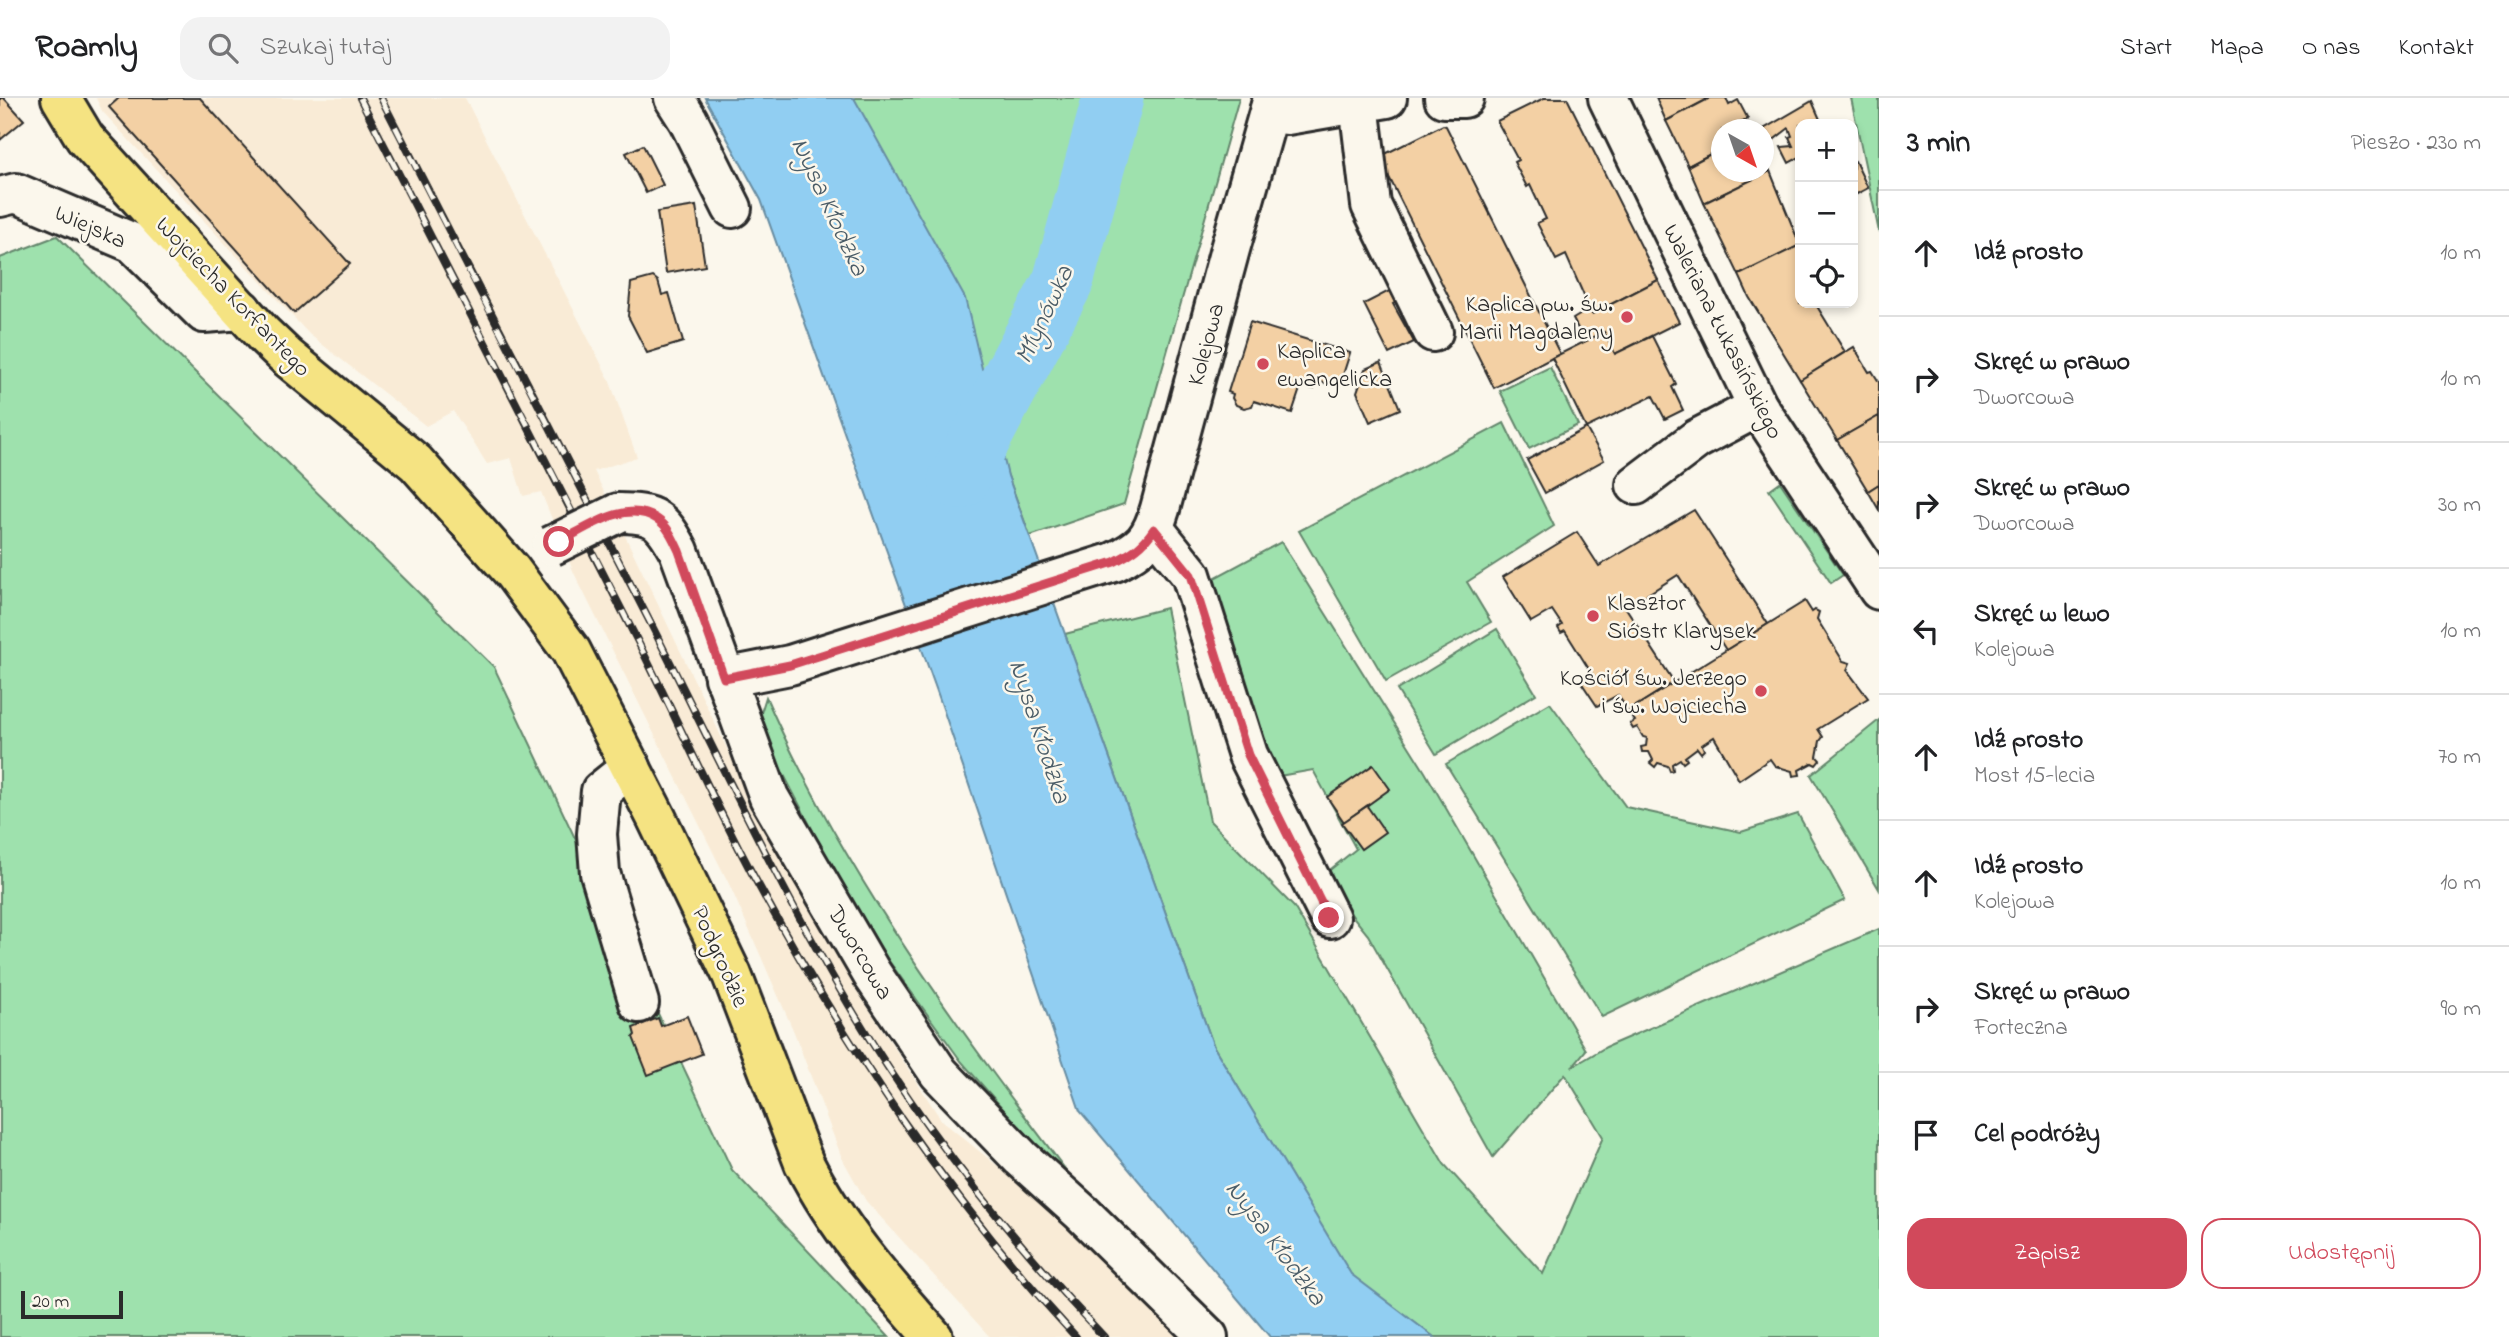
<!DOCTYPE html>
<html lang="pl">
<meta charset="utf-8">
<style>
:root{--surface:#fff;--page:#f2f2f2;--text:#202124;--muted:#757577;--line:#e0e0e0;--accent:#d1495b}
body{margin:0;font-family:"Indie Flower",sans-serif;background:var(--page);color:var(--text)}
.controls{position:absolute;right:21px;top:21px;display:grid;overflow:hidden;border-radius:14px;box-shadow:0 4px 10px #0003}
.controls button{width:63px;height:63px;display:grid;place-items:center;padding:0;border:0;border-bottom:2px solid var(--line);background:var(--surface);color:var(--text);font:35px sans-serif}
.compass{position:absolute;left:1711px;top:21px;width:63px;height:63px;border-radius:50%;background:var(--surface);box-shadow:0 4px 10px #0003;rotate:140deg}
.scale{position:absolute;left:21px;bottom:18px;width:102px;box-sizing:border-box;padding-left:7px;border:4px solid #2b2b2b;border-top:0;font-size:19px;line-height:24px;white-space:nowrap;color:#2b2b2b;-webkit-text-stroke:5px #fbf7ec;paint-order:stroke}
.stop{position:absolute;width:21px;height:21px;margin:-16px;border:5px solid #d1495b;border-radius:50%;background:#fff}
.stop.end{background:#d1495b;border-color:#fff;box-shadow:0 2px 7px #0008}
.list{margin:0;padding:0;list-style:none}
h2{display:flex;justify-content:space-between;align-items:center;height:91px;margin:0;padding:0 28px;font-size:30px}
h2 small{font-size:23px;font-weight:400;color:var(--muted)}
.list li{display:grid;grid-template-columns:46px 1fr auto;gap:21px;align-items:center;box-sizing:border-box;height:126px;padding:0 28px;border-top:2px solid var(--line)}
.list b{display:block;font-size:26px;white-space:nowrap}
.list p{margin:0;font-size:23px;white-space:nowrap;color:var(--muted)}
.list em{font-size:23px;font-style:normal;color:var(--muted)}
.actions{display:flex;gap:14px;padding:21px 28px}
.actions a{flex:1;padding:16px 0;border:2px solid var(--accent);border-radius:21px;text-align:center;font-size:24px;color:var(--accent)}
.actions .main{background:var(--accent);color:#fff}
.icon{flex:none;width:38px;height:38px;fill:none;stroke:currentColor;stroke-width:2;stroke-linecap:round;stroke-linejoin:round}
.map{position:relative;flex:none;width:1879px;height:1239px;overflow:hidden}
header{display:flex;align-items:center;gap:42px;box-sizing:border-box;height:98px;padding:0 35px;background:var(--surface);border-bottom:2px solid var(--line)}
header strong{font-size:33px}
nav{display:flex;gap:38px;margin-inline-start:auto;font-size:24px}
.search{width:490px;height:63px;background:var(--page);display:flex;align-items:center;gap:18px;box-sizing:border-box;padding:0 24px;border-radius:21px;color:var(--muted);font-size:26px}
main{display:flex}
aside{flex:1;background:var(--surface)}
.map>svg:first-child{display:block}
</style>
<header>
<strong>Roamly</strong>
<div class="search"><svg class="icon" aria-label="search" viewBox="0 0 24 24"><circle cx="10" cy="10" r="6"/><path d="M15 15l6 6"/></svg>Szukaj tutaj</div>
<nav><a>Start</a><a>Mapa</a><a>O nas</a><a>Kontakt</a></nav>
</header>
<main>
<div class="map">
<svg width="1879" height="1239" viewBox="0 0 1879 1239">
<rect width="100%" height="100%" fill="#fbf7ec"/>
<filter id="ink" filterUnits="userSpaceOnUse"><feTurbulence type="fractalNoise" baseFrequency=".0143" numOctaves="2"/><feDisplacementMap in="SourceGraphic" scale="14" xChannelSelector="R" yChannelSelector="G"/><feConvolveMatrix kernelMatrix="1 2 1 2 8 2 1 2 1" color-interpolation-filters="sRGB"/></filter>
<g filter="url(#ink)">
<!-- built -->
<path fill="#f9ebd6" d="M96,0H465L609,281L637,359L594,373L778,757L858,894L942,1023L1084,1138L1188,1239H990L866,1103L842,1060L794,934L730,788L574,475L541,394L523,398L511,360L487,366L453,313L426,328L309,236L102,13Z"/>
<!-- green -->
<g fill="#9ee1ad" stroke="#64866c" stroke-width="2">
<path d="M851,0H1239L1124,406L1030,438L1008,378Z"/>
<path d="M1851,0H1879V134Z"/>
<path d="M57,138L494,569L732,1072L889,1239H0V160Z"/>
<path d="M1550,269L1578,327L1529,351L1500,293Z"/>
<path d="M1504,325L1554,428L1467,484L1491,524L1386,583L1299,433Z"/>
<path d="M1780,384L1843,477L1831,485L1769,392Z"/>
<path d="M1281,444L1425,674L1586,952L1572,969L1606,949L1879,831V1239H1434L1351,1177L1214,949L1065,536L1166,510L1210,723L1294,809L1444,1066L1543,1176L1603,1039L1565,976L1493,1059L1368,837L1321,779L1356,751L1313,672L1273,679L1205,485Z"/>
<path d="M1497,531L1536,596L1436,656L1397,592Z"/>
<path d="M766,599C845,780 965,940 1084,1096L1011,1020L961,963L886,859L823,752L771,652L760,618Z"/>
<path d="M1550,605L1626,709L1741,734L1798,716L1845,802L1602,919L1446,666Z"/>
<path d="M1879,622V791L1811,677Z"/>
</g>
<!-- water -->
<path fill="#91cef2" stroke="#688da2" stroke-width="2" d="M705,0H854L965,200L1008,378L1214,949L1351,1176L1434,1239H1270L1080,1013L939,599L761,102Z"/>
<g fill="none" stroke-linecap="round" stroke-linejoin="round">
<!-- river -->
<path stroke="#91cef2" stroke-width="61" d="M959,381L1063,184L1113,0"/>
</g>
<!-- building -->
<g fill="#f3d0a4" stroke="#2b2b2b" stroke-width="2">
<path d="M0,0H4L24,22L0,42Z"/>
<path d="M119,0H200L350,166L294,215L109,9Z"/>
<path d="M1544,0H1567L1658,182L1592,216L1566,157L1556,162L1537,125L1546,121L1530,87L1527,89L1514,64L1518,62L1497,23Z"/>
<path d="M1656,0H1710L1666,23Z"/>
<path d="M1710,0H1726L1729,7L1738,2L1748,21L1739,26L1742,32H1722V50L1688,68L1666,23Z"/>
<path d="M1812,3L1822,26H1800V59L1789,65L1781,49L1793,48L1789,39L1792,38L1789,30L1767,47L1762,32Z"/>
<path d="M1443,27L1446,28L1560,256L1494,290L1379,59Z"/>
<path d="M643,47L663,87L646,95L626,55Z"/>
<path d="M1722,50V74H1764V60L1770,73L1704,105L1688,68Z"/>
<path d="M1855,63L1868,90L1853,98V64Z"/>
<path d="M1770,73L1800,147L1739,177L1704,105Z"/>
<path d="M696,108L705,168L666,175L657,114Z"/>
<path d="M1800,147V205H1815L1845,254L1800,282L1749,199L1739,177Z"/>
<path d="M653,179L658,183L662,197L669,195L683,244L647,255L628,218L631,185Z"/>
<path d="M1658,182L1679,224L1615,256L1604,234L1585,244L1573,221L1588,212L1592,216Z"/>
<path d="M1389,193L1395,205L1393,206L1414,244L1389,256L1364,206Z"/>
<path d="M1250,224L1350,255L1339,289L1317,283L1314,291L1301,288L1292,315L1254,303L1252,308L1244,310L1236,307L1232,300L1233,296L1228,294Z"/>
<path d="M1604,234L1615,256L1652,238L1676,286L1672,289L1683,312L1665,321L1653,298L1586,330L1552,260Z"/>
<path d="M1854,249L1869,274L1872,273L1879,284V318L1837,342L1800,282Z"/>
<path d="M1381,264L1400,311L1370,324L1357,294L1365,271Z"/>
<path d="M1879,318V386L1868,393L1837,342Z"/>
<path d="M1586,330L1604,362L1545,395L1527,362Z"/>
<path d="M1879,386V412L1868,393Z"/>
<path d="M1694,412L1768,526L1726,552L1678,477L1626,510L1674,584L1625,615L1621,610L1625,608L1618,597L1597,608L1581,584L1592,576L1565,533L1561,535L1558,530L1562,527L1552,512L1531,524L1503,479L1577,434L1599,468Z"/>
<path d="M1805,503L1812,514L1815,512L1819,514L1817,521L1843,563L1850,565L1847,572L1868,600L1818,631L1823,639L1820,643L1817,659L1820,662L1816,667L1812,665L1799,672L1800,677L1793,678L1792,673L1775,668L1770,661L1739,682L1714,639L1702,647L1704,652L1701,655L1697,650L1685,659L1687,662L1683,665L1680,661L1672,666L1673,672L1670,673L1668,668L1658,665L1655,669L1650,665L1653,662L1649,654H1642L1641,649L1646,648L1647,640L1643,639L1637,629L1633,631L1630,626L1635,623L1628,613Z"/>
<path d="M1373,667L1390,691L1344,724L1327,699Z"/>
<path d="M1367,708L1385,734L1361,751L1342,725Z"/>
<path d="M687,918L702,956L648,977L633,939L635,937L633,930L658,920L661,928Z"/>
</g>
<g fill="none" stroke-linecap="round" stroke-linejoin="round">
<defs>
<g id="minor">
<path d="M674,0L688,22L732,110"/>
<path d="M1444,0H1464"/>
<path d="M1608,0L1758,309L1879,492"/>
<path d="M1359,5L1371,107L1433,234"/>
<path d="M1270,11L1287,17L1387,0"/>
<path d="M0,99L16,95L133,145L204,215L242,212"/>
<path d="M1636,387L1697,341L1758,309"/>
<path d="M618,415C655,415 662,421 679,453L769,699L872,876L939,975L1021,1060L1082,1115L1208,1239"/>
<path d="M1154,431L1191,477L1248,657L1330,820"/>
<path d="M724,580L790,567L1114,464C1142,450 1151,442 1160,411L1230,151L1273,0"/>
<path d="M631,669L601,693L597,736L600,775L639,905"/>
</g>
<path id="major" d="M61,0L85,40L263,236L287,259L416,365L511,472L571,553L656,719L732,877L804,1065C837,1130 885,1185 933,1239"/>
</defs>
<!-- minor casing -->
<use href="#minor" stroke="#2b2b2b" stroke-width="44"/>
<!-- major casing -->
<use href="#major" stroke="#2b2b2b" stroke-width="44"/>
<!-- minor -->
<use href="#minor" stroke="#fbf7ec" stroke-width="38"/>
<!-- major -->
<use href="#major" stroke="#f5e382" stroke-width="38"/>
<defs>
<g id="rail">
<path d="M360,0C451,180 545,359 636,540C676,619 712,701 754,779C844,945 947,1100 1076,1239"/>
<path d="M381,0C470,177 562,352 652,528C716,655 776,784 849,907C920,1027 1008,1138 1104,1239"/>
</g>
</defs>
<!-- rail casing -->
<use href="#rail" stroke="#2b2b2b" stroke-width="8"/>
<!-- rail -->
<use href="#rail" stroke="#fbf7ec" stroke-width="5" stroke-dasharray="16" stroke-linecap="butt"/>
<defs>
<path id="minor-bridge" d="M551,448L618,415"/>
</defs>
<!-- minor-bridge casing -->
<use href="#minor-bridge" stroke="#2b2b2b" stroke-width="44" stroke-linecap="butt"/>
<!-- minor-bridge -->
<use href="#minor-bridge" stroke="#fbf7ec" stroke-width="38"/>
</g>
</g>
<g fill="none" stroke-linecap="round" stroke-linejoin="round" filter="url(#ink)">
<!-- route -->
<path stroke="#d1495b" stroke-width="9" d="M559,444C586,431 626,400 657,421C668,428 674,442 679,453L724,580L790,567L1114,464C1132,455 1143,448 1154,431L1191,477L1248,657L1329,820"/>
</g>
<!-- markers -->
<g fill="#d1495b" stroke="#fbf7ec" stroke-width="2.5">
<circle cx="1627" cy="219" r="7"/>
<circle cx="1263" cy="266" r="7"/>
<circle cx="1593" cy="518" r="7"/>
<circle cx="1761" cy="593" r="7"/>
</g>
<g text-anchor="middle" stroke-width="5" stroke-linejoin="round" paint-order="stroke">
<!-- street labels -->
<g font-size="24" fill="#2b2b2b" stroke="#fbf7ec">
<text transform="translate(91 128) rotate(24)" y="8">Wiejska</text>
<text transform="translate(234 198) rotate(46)" y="8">Wojciecha Korfantego</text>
<text transform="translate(1724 233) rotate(63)" y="8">Waleriana Łukasińskiego</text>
<text transform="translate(1205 246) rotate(-75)" y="8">Kolejowa</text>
<text transform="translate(861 854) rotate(59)" y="8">Dworcowa</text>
<text transform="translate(721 858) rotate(66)" y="8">Podgrodzie</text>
</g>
<!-- poi labels -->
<g font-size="24" fill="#2b2b2b" stroke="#fbf7ec" text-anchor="end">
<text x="1613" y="213">Kaplica pw. św.<tspan x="1613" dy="28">Marii Magdaleny</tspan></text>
<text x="1277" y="260" text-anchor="start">Kaplica<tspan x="1277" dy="28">ewangelicka</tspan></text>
<text x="1607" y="512" text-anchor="start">Klasztor<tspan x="1607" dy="28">Sióstr Klarysek</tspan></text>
<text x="1747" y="587">Kościół św. Jerzego<tspan x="1747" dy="28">i św. Wojciecha</tspan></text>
</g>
<!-- water labels -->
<g font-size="26" font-style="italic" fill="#4a5c67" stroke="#fbf7ec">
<text transform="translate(831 108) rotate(65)" y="9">Nysa Kłodzka</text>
<text transform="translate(1043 216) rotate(-65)" y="9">Młynówka</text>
<text transform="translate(1041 633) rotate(72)" y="9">Nysa Kłodzka</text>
<text transform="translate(1277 1144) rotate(53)" y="9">Nysa Kłodzka</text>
</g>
</g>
</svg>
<div class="controls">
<button>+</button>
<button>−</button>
<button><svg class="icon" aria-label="locate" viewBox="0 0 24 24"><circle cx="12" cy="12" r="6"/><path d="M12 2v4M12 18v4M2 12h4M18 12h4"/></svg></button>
</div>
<svg class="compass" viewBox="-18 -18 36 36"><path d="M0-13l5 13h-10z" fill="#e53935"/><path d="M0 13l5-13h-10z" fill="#757577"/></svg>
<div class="scale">20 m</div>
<div class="stop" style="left:559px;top:444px"></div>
<div class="stop end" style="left:1329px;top:820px"></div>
</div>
<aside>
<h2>3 min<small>Pieszo · 230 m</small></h2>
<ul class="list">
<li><svg class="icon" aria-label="ahead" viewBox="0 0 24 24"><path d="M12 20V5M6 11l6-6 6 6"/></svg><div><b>Idź prosto</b></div><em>10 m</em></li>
<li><svg class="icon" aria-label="right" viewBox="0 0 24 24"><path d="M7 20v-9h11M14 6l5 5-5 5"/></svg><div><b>Skręć w prawo</b><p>Dworcowa</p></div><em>10 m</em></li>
<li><svg class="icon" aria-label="right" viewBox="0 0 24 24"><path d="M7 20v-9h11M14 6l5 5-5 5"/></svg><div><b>Skręć w prawo</b><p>Dworcowa</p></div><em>30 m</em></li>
<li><svg class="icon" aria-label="left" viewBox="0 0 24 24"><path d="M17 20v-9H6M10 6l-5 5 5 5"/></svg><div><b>Skręć w lewo</b><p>Kolejowa</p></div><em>10 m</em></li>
<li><svg class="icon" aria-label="ahead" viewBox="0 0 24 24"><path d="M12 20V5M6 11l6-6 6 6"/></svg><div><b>Idź prosto</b><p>Most 15-lecia</p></div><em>70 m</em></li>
<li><svg class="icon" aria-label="ahead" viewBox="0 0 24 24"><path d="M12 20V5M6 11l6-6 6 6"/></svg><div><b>Idź prosto</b><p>Kolejowa</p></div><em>10 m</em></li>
<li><svg class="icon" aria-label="right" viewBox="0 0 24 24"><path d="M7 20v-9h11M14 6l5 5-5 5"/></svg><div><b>Skręć w prawo</b><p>Forteczna</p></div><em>90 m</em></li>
<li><svg class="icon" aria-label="arrive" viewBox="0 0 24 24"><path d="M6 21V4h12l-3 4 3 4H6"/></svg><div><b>Cel podróży</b></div></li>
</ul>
<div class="actions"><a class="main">Zapisz</a><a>Udostępnij</a></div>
</aside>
</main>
